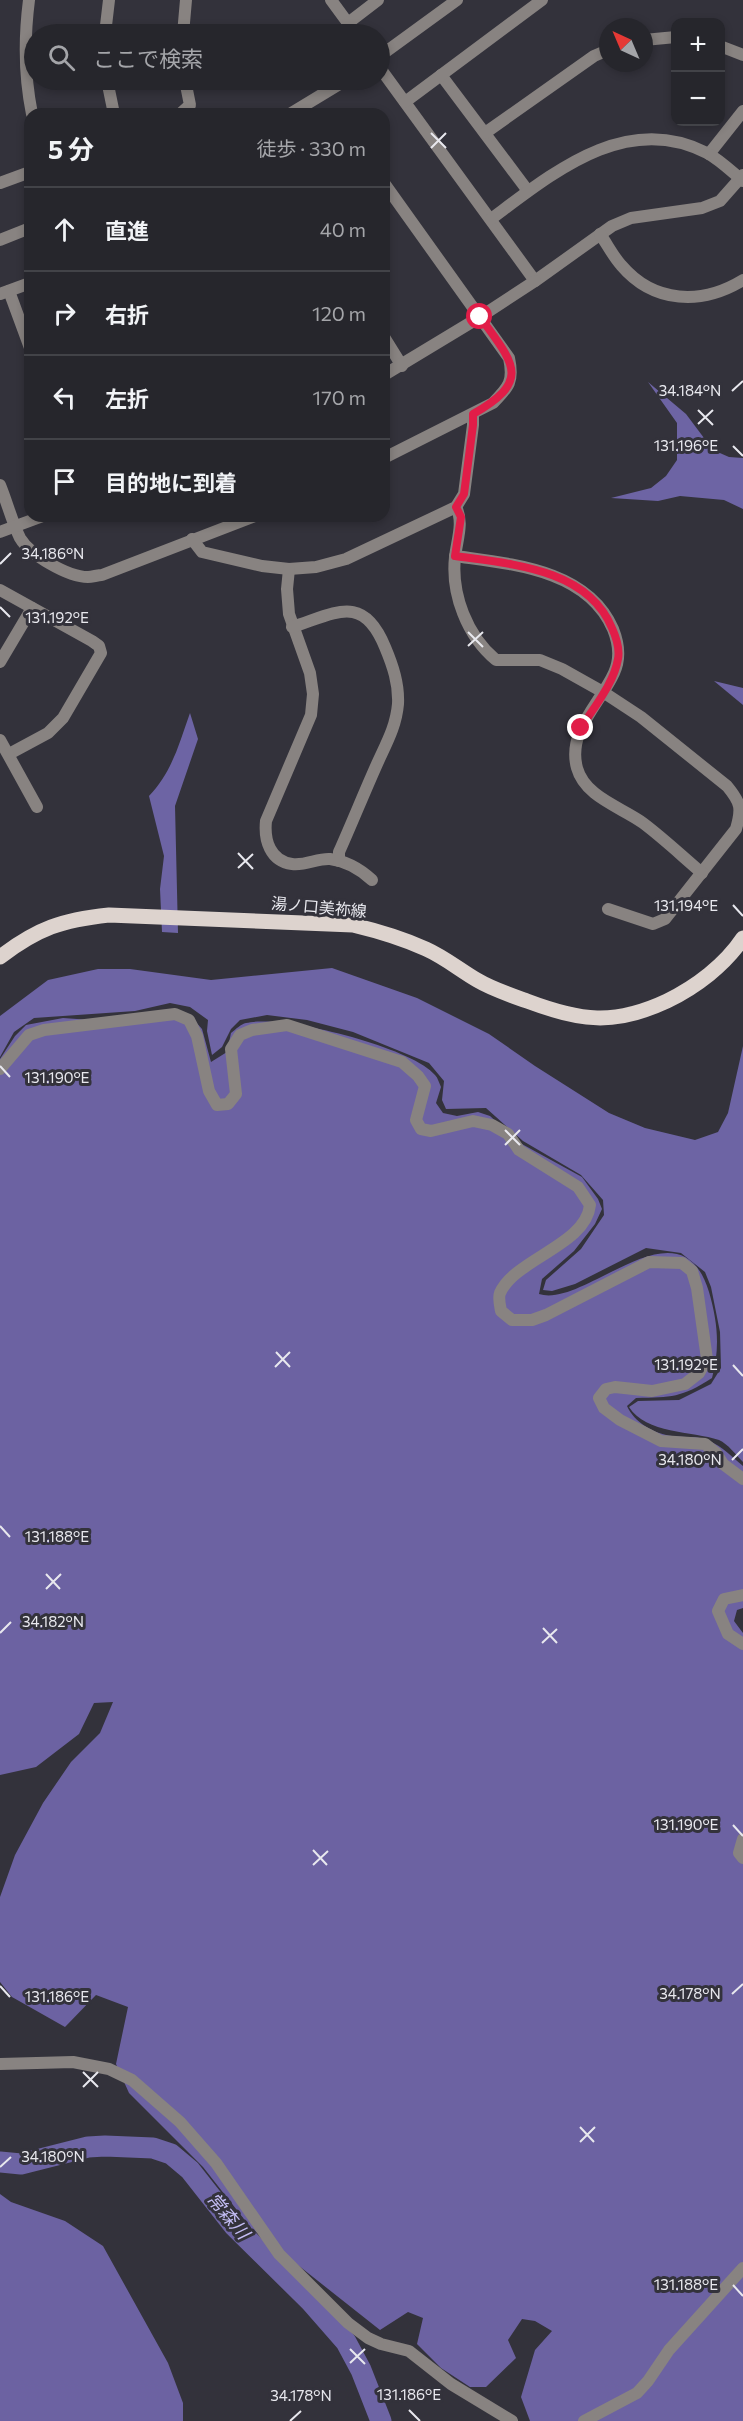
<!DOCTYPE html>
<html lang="ja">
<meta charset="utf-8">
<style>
:root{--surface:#26262c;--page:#2e2e34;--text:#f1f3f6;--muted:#a4a5a9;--line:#424348}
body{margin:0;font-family:Commissioner,"Noto Sans JP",sans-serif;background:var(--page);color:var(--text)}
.controls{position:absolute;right:18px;top:18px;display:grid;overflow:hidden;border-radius:12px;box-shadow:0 3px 9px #0003}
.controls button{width:54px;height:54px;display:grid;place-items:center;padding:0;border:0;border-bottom:2px solid var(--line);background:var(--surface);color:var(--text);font:30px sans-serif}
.compass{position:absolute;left:599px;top:18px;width:54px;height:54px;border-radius:50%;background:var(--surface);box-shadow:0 3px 9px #0003;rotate:316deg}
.stop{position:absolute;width:18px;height:18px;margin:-14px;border:4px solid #e11d48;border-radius:50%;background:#fff}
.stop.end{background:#e11d48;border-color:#fff;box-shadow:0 2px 6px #0008}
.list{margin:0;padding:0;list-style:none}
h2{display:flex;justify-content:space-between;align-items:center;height:78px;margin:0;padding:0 24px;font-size:26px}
h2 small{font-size:20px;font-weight:400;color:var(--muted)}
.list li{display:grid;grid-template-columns:39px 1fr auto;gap:18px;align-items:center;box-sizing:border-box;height:84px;padding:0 24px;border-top:2px solid var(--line)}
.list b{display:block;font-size:22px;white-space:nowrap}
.list em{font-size:20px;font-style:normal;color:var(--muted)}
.icon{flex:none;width:33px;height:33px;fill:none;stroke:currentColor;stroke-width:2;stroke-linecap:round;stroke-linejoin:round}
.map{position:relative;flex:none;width:743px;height:2421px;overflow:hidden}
.search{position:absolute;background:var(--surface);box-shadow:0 3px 9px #0003;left:24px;top:24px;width:366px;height:66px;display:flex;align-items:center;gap:15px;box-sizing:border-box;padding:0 21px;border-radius:33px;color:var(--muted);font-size:22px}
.panel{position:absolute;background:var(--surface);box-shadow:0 3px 9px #0003;left:24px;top:108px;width:366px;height:414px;border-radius:18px}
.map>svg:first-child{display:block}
</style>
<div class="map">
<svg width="743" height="2421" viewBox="0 0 743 2421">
<rect width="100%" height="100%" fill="#33323b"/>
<!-- forest -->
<g fill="#6c62a2">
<path d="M63,1018L91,1020H194L202,1029L211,1062L227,1052L231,1033C236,1029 241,1024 246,1023C281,1014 412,1047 435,1075C438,1078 439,1083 441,1087L436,1103L443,1113L457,1116L478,1112L490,1116L520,1143L582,1177L598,1199L602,1209L595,1224L574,1251L542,1279L539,1294C586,1309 680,1196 709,1292C718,1323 720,1348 712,1378C681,1398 672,1397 636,1398L627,1406C634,1422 654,1434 672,1436C685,1438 697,1435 709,1441C722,1446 732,1457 743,1466V1608L737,1610L734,1621L743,1633V2421H530L521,2397L535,2350L552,2331L535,2321L522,2319L508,2340L516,2358L486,2387H470L441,2368L417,2344L423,2318L408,2312L380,2330L251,2228L203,2167L129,2093L116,2064L128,2007L96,1995L65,2027L12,1997L0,1982V1897L15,1855L43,1803L71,1762L100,1733L113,1702L94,1703L79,1734L36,1767L0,1775V1059L15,1036L26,1025Z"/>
<path d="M0,2194L11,2202L65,2221L103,2246L168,2363L183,2403V2421H0Z"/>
</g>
<!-- water -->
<g fill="#6d64a4">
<path d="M648,382L686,414L713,450L729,457L743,458V509L724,500L680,496L658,501L611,498L651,488L666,476L677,460V423Z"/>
<path d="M714,681L743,688V705Z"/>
<path d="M190,713L198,739L175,806L178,933L162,932L160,889L164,856L149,796C172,772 179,744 190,713Z"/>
<path d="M332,968L417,998L489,1034L535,1066L609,1113L645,1128L695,1140L718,1132L728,1113L743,1046V1462C736,1455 728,1444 719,1440C692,1431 646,1434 629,1407L638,1401L679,1400L711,1384L721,1368L720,1332L711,1287L705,1272L681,1253L646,1248L575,1284L552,1291L543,1290L546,1280L581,1249L604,1215L603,1200L581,1175L523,1141L486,1108L446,1109L442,1100L444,1081L429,1063L353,1032L307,1020L267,1015L240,1020L231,1029L222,1047L212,1055L207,1031L208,1020L190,1007L170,1003L135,1011L34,1018L14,1032L0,1057V1016L48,980L98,969H130L211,980Z"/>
</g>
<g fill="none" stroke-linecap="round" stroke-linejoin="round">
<!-- river -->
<path stroke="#6d64a4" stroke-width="21" d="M0,2162L21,2164L88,2147L105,2146L153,2148L171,2154L190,2170L234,2226L311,2302L346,2342L361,2370L381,2421"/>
<!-- minor -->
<g stroke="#888381" stroke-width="12">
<path d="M29,0C24,39 24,75 32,114"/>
<path d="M331,0L356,34"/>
<path d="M348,23L378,0"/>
<path d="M105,34L109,0"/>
<path d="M183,34L186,0"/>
<path d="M644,40L676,37"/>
<path d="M720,46L743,55"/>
<path d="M380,56L457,0"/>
<path d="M380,68L535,281L612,226L631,218L702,208L720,201L743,175"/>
<path d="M441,75L528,191"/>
<path d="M107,80L114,114"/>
<path d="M405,102L542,0"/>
<path d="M180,114L190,105L185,80"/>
<path d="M290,114L346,80"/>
<path d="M485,133L594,56L608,50"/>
<path d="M709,154L743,111"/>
<path d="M0,183L30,172"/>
<path d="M384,183L509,358C514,381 509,387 493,403L384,458"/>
<path d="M491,219C553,173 626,111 707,153C720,160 732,172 743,181"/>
<path d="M600,234C607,244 613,256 621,265C654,304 702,305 743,280"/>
<path d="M0,240L30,228"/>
<path d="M9,291L30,348"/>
<path d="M0,294L30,283"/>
<path d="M384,337L402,366"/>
<path d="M384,375L480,317L535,281"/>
<path d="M0,485C7,502 12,522 20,538C30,555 68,577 88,577C92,577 98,575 102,575L255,516"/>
<path d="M456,507C464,522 457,540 455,557C451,594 467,636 496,660H540L562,669L603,692L641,717L727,786C741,803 742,808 736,829L665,919L653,924L608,909"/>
<path d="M0,532L43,516"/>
<path d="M192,539L202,552L262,566L289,569L316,567L346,559L456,507L464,494L473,425V414"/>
<path d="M455,556C511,564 587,569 613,629C619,644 621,658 614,673C600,704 567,731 577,768C585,797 621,807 643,823C663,838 682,856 702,873"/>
<path d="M289,569L287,589L289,614L310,673L313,694L311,715L266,821C264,840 270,861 292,864C305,866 318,858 330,859C347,861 360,869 372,880"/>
<path d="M0,590L92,641L99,646L101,653L63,718L48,733L9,754"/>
<path d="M292,627C336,613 363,593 385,647C393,666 399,684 398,704C396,727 386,744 377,764C364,793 352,823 339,852V861"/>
<path d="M0,662L32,608"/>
<path d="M0,740L37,807"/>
<path d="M0,1069L29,1035L44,1030L175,1014L189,1020L197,1036L209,1091L217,1105L228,1104L236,1094L231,1049L240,1035L252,1030L287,1025L402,1062L418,1076L425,1086L416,1120L421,1129L431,1131L473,1121L492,1125L508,1134L519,1150L578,1187L590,1205C586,1245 515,1259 500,1293C498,1298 500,1305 501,1311L512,1320H532L546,1315L649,1262L682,1263L692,1271L697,1288L707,1359L699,1373L685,1384L652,1391L615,1387L606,1389L599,1398L604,1408L620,1420L661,1441L705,1444L716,1453L723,1464L743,1479"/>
<path d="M743,1595L724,1599L718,1611L728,1634L743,1644"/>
<path d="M743,1839L739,1853L743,1858"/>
<path d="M0,2064L73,2062L109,2069L132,2080L180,2122L216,2163L279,2254L348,2323L368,2338L381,2344L409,2351L451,2384L512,2421"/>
<path d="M584,2421L637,2393L648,2381L669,2350L743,2268"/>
</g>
<!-- major -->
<path stroke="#ddd3ce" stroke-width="15" d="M0,957C38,928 62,920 109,915L353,925C378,931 402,938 426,949C444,957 460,970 477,980C492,989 510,995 527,1001C580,1021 614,1026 667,1001C696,987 725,965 743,938"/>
</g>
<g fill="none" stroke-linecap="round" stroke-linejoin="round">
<!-- route -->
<path stroke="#e11d48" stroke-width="8" d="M480,317C513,363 533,380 473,414V425L464,494L456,507L461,517L455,556C510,564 587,568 612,628C616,637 620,649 618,659C614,683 594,707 581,728"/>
</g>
<!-- ticks -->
<path fill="none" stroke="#e8e8ee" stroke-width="2" d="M431,133L446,148M431,148L446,133M732,391L743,381M698,410L713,425M698,424L713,410M733,446L743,456M0,564L11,553M0,607L10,617M468,632L483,647M468,646L483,632M238,853L253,869M238,868L253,854M733,905L743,916M0,1066L10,1077M505,1130L520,1145M505,1145L520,1130M276,1352L290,1367M733,1365L743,1376M275,1367L290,1352M732,1460L743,1449M0,1526L10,1537M46,1574L60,1589M46,1589L61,1574M543,1628L557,1643M0,1633L11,1622M542,1643L557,1629M733,1825L743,1836M313,1850L327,1865M313,1865L328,1851M0,1986L10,1997M732,1994L743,1984M83,2072L98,2087M83,2087L98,2072M580,2127L594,2142M580,2142L595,2127M0,2167L11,2157M733,2285L743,2296M350,2349L365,2364M350,2363L365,2349M409,2410L420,2421M290,2421L301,2411"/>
<g text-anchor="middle" stroke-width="6" stroke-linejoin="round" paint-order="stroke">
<!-- street labels -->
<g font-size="16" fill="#e8e8ee" stroke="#33323b">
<text transform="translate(319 907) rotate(5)" y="6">湯ノ口美祢線</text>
</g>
<!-- water labels -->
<g font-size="18" font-style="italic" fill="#c3bdf4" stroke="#33323b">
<text transform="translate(228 2216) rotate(50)" y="6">常森川</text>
</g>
</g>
<g font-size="15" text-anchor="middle" fill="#e8e8ee" stroke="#33323b" stroke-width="6" stroke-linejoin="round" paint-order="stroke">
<text x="690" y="396">34.184°N</text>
<text x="686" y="451">131.196°E</text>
<text x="53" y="559">34.186°N</text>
<text x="57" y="623">131.192°E</text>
<text x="686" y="911">131.194°E</text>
<text x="57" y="1083">131.190°E</text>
<text x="686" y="1370">131.192°E</text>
<text x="690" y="1465">34.180°N</text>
<text x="57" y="1542">131.188°E</text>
<text x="53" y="1627">34.182°N</text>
<text x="686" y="1830">131.190°E</text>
<text x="690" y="1999">34.178°N</text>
<text x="57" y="2002">131.186°E</text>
<text x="53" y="2162">34.180°N</text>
<text x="686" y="2290">131.188°E</text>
<text x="409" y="2400">131.186°E</text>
<text x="301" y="2401">34.178°N</text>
</g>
</svg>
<div class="controls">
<button>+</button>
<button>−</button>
</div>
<svg class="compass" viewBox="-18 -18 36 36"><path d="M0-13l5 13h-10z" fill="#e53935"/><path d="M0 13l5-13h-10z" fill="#a4a5a9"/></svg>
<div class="stop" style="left:480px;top:317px"></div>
<div class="stop end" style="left:581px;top:728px"></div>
<div class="search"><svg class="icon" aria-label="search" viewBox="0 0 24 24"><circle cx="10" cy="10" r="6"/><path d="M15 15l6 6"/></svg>ここで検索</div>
<section class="panel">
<h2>5 分<small>徒歩 · 330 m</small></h2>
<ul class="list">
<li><svg class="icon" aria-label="ahead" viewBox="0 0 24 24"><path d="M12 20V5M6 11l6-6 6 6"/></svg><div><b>直進</b></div><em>40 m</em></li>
<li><svg class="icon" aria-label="right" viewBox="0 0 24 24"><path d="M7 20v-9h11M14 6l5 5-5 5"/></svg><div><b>右折</b></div><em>120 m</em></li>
<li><svg class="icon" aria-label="left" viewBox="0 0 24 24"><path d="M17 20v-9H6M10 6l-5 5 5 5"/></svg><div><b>左折</b></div><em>170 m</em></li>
<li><svg class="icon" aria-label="arrive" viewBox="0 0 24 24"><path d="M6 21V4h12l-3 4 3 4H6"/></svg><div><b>目的地に到着</b></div></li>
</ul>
</section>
</div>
